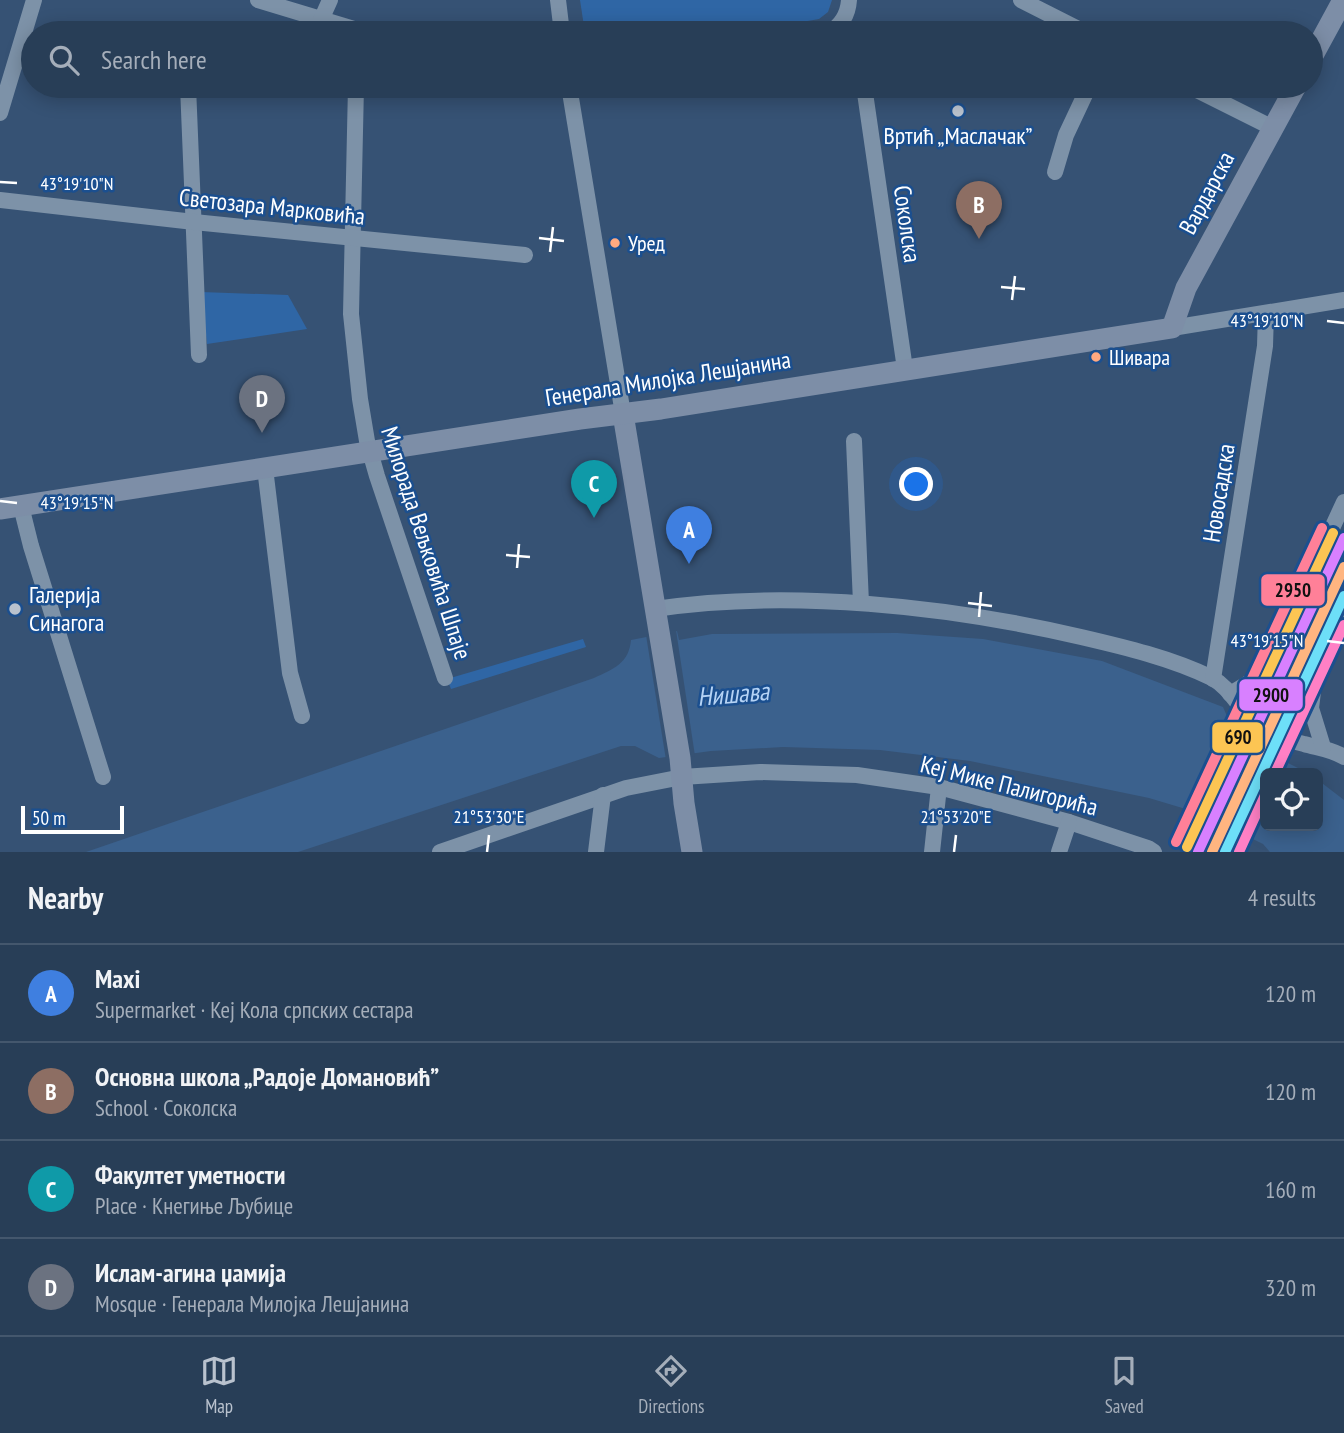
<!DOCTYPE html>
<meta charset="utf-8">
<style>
:root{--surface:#283e57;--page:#30455d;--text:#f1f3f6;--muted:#a5aeba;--line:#44576d;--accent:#b9c2ce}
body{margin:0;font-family:"PT Sans Narrow",sans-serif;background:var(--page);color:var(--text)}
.controls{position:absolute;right:21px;bottom:21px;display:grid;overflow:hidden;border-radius:10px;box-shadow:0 4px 18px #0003}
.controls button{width:63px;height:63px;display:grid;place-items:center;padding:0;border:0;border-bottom:2px solid var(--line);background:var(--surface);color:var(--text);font:35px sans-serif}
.scale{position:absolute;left:21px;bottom:18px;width:103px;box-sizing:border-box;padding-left:7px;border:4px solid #fff;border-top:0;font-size:19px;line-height:24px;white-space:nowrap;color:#fff;-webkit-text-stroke:5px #1b4f8f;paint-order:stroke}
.you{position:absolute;left:917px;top:485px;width:24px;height:24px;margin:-18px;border:5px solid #fff;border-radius:50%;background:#1a73e8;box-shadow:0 0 0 10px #1a73e833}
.badge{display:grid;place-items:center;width:46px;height:46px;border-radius:50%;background:var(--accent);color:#fff;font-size:23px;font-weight:700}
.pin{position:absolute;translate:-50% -58px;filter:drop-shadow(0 2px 4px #0008)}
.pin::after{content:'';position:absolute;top:37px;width:24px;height:21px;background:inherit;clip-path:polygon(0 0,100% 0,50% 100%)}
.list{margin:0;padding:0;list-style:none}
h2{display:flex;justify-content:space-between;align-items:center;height:91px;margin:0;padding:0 28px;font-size:30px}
h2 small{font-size:23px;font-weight:400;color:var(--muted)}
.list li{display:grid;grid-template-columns:46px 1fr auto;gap:21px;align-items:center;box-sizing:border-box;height:98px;padding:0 28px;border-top:2px solid var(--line)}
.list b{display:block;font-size:26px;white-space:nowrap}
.list p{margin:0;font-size:23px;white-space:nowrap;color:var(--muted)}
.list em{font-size:23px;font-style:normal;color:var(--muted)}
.icon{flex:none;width:38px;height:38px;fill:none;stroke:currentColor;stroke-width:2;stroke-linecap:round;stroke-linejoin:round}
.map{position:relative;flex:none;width:1344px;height:852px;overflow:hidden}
.search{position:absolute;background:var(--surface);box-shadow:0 4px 18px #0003;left:21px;right:21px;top:21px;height:77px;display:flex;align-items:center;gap:18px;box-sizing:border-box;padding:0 24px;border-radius:38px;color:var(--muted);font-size:26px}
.sheet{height:483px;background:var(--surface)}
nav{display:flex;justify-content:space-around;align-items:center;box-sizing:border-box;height:98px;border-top:2px solid var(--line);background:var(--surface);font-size:19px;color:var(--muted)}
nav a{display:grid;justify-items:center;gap:4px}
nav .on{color:var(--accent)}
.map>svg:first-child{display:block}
</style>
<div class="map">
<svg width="1344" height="852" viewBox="0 0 1344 852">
<rect width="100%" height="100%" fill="#365274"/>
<!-- green -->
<g fill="#2f66a5">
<path d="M580,0H832L828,12L819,19L740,33H585Z"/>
<path d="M201,292L288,295L307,329L207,344Z"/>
<path d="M583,639L586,647L451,689L447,679Z"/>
</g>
<!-- water -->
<path fill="#3b618d" d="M677,631L679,640L712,634L897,633L983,639L1102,661L1223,707L1236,737L1308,773H1265V826H1318V780L1344,800V852H1270L1263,844L1199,813L1149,798L970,761L880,750L783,747L711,751L659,758L635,746H621L298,852H86L594,678C614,669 629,663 631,640Z"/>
<!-- pier -->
<g fill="#365274">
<path d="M676,630L695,756L666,760L646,635Z"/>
<path d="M1247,738L1265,747L1227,831L1209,822Z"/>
</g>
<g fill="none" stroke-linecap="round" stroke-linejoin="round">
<!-- minor -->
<g stroke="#7d92a8" stroke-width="16">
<path d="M258,0L367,33"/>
<path d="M558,0L562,33"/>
<path d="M1021,0L1086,33"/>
<path d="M321,20L330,0"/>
<path d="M828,33C841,26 848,15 849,0"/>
<path d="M188,86L199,355"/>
<path d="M356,86L351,314L360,399L367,441L377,476L445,678"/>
<path d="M569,86L623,414"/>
<path d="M864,86L905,369"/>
<path d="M1189,86L1273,128"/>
<path d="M0,113L34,0"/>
<path d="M1055,172L1066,135L1089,86"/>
<path d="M0,200L194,222L525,255"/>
<path d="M1172,328L1344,300"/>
<path d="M854,441L861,603"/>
<path d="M265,468L290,673L302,716"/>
<path d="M21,506L31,546L103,777"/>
<path d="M655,609C790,589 948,606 1081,637C1124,647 1171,658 1212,678C1234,690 1241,716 1265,728C1277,735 1290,741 1304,744C1318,748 1331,749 1344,757"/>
<path d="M1213,679L1265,346L1266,313"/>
<path d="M1230,694L1260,676L1271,661L1344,502"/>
<path d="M1323,747L1311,708L1316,667L1344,606"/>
<path d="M440,852L626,788L682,777L760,772L857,775L939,787L1069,822L1148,848L1154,852"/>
<path d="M596,852L603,795"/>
<path d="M932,852L939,787"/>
<path d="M1059,852L1069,822"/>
</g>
<!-- major -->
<g stroke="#7d8ea7" stroke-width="21">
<path d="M1311,59L1343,0"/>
<path d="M623,414L680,758L684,803L692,852"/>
<path d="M0,509L580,419L661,409L1172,328L1186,288L1296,86"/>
</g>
<defs>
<path id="rail-1" d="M1198,852L1344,538"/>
<path id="rail-2" d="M1212,852L1344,567"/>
<path id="rail-3" d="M1187,847L1333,533"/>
<path id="rail-4" d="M1225,852L1344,596"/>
<path id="rail-5" d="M1176,842L1322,528"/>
<g id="rail-6">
<path d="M1275,773L1344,625"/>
<path d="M1239,852L1265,795"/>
</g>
</defs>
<!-- rail-1 casing -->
<use href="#rail-1" stroke="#1b4f8f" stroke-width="16"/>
<!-- rail-2 casing -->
<use href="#rail-2" stroke="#1b4f8f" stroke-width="16"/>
<!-- rail-3 casing -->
<use href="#rail-3" stroke="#1b4f8f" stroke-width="16"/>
<!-- rail-4 casing -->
<use href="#rail-4" stroke="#1b4f8f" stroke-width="16"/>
<!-- rail-5 casing -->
<use href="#rail-5" stroke="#1b4f8f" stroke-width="16"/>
<!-- rail-6 casing -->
<use href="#rail-6" stroke="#1b4f8f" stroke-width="16"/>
<!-- rail-1 -->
<use href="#rail-1" stroke="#d880ff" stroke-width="10"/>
<!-- rail-2 -->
<use href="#rail-2" stroke="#ffb580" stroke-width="10"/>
<!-- rail-3 -->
<use href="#rail-3" stroke="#fcc553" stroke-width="10"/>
<!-- rail-4 -->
<use href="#rail-4" stroke="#6ddff8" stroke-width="10"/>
<!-- rail-5 -->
<use href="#rail-5" stroke="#ff8098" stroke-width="10"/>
<!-- rail-6 -->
<use href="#rail-6" stroke="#ff80c5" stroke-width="10"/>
</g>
<!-- ticks -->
<path fill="none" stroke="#fff" stroke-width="2.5" d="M0,182L17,183M539,238L564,241M550,252L553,227M1001,287L1025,289M1012,300L1015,276M1327,321L1344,323M0,501L17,503M506,555L530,557M517,568L519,544M968,603L992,606M979,617L981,592M1327,641L1344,643M487,852L489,835M954,852L956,835"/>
<!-- markers -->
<g fill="#b9c2ce" stroke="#1b4f8f" stroke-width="2.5">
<circle cx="958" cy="111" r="7"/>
<circle cx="15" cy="609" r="7"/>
</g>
<g fill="#ffa980" stroke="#1b4f8f" stroke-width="2.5">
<circle cx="615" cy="243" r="6"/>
<circle cx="1096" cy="357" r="6"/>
</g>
<g text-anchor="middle" stroke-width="5" stroke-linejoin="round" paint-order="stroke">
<!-- bus labels -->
<g font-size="22" fill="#fff" stroke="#1b4f8f" text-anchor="start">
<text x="628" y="251">Уред</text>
<text x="1109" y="365">Шивара</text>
</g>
<!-- poi labels -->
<g font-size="24" fill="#fff" stroke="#1b4f8f">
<text x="958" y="144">Вртић „Маслачак”</text>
<text x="29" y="603" text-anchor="start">Галерија<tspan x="29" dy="28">Синагога</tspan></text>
</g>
<!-- street labels -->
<g font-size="24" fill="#fff" stroke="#1b4f8f">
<text transform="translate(1207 193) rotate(-62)" y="8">Вардарска</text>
<text transform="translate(272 207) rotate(6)" y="8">Светозара Марковића</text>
<text transform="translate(907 224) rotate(82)" y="8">Соколска</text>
<text transform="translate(668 379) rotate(-9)" y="8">Генерала Милојка Лешјанина</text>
<text transform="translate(1219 493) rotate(-81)" y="8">Новосадска</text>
<text transform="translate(426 543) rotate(72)" y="8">Милорада Вељковића Шпаје</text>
<text transform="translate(1009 786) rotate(14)" y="8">Кеј Мике Палигорића</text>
</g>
<!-- water labels -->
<g font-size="26" font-style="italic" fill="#b5d3f5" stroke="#1b4f8f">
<text transform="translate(733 694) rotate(-5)" y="9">Нишава</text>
</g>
</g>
<g font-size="18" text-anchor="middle" fill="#fff" stroke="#1b4f8f" stroke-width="5" stroke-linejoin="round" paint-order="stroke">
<text x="77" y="190">43°19'10"N</text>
<text x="1267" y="327">43°19'10"N</text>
<text x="77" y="509">43°19'15"N</text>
<text x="1267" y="647">43°19'15"N</text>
<text x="489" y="823">21°53'30"E</text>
<text x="956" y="823">21°53'20"E</text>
</g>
<g stroke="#1b4f8f" stroke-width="2.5">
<rect x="1260" y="573" width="66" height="34" rx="7" fill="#ff8098"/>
<rect x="1238" y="678" width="66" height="34" rx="7" fill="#d880ff"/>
<rect x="1211" y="721" width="53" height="33" rx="7" fill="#fcc553"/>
</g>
<g font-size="19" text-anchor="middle" font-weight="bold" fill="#111">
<text x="1293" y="597">2950</text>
<text x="1271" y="702">2900</text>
<text x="1238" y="744">690</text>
</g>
</svg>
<div class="controls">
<button><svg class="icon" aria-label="locate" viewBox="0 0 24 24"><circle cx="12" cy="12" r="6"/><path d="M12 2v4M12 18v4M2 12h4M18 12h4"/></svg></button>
</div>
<div class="scale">50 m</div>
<div class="you"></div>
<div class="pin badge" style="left:689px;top:564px;background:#3f7fe0">A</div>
<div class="pin badge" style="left:979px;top:239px;background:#8d6e63">B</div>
<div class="pin badge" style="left:594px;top:518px;background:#0f9aa8">C</div>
<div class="pin badge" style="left:262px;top:433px;background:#6b7280">D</div>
<div class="search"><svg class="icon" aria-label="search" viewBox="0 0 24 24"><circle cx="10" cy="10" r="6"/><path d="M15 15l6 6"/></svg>Search here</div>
</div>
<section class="sheet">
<h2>Nearby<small>4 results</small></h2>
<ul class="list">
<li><span class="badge" style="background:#3f7fe0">A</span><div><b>Maxi</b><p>Supermarket · Кеј Кола српских сестара</p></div><em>120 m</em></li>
<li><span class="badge" style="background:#8d6e63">B</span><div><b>Основна школа „Радоје Домановић”</b><p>School · Соколска</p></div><em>120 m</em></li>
<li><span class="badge" style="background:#0f9aa8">C</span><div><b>Факултет уметности</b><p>Place · Кнегиње Љубице</p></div><em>160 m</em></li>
<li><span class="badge" style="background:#6b7280">D</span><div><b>Ислам-агина џамија</b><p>Mosque · Генерала Милојка Лешјанина</p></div><em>320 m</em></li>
</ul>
</section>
<nav>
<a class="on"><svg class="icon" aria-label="map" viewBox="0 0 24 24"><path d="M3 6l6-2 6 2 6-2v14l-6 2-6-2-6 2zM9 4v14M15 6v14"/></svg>Map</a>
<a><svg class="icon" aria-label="directions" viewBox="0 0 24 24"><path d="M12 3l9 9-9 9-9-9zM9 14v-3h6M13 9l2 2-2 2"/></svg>Directions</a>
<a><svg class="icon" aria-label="saved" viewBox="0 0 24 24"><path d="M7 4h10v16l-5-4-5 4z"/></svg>Saved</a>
</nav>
